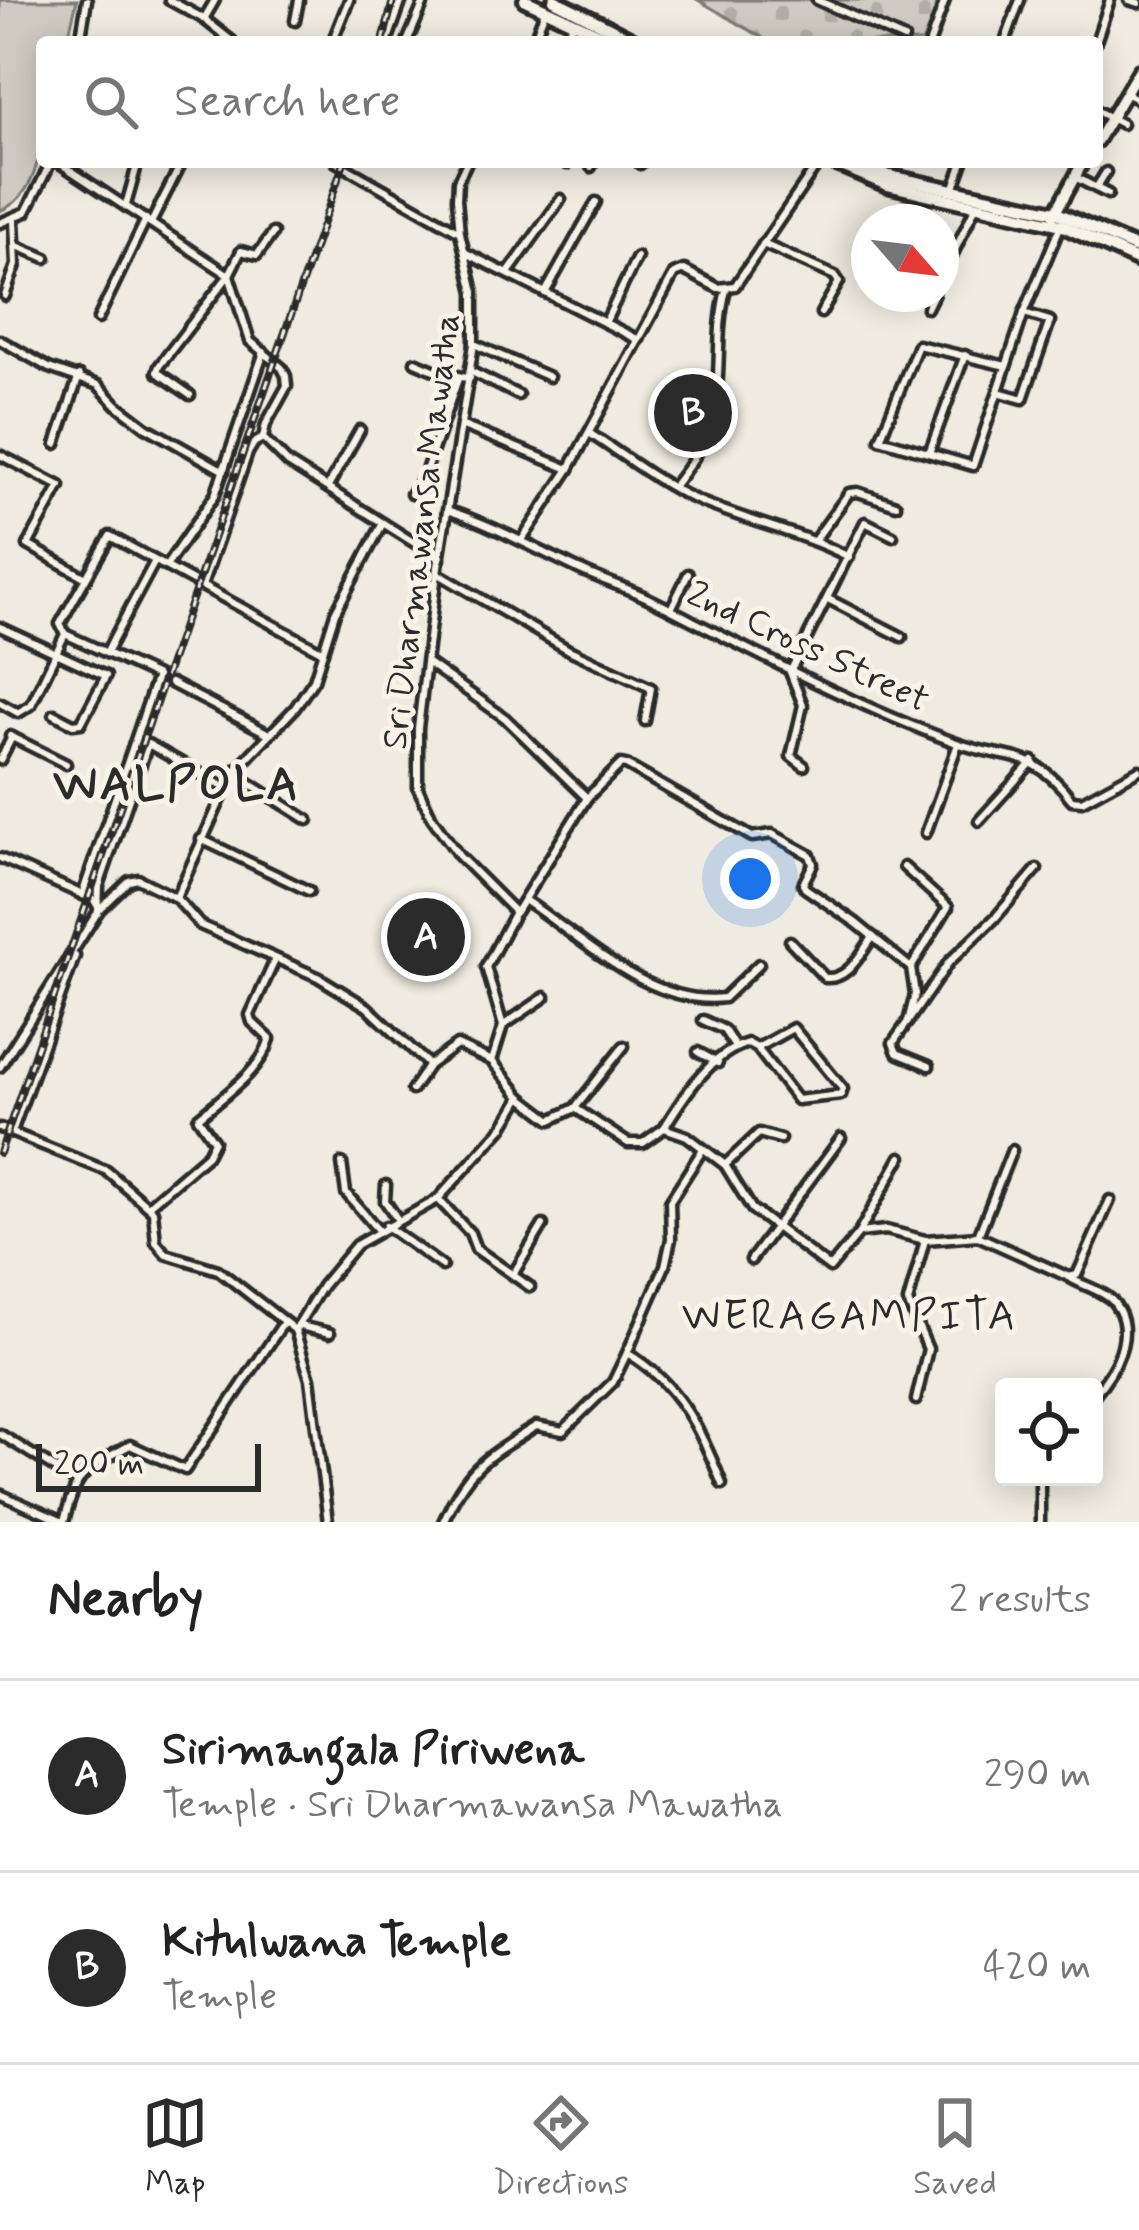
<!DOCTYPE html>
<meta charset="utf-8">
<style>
:root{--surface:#fff;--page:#f2f2f2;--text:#222;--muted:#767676;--line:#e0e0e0;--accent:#2b2b2b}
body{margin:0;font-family:Mynerve,sans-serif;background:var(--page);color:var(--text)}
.controls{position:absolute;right:36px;bottom:36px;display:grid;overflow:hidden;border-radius:12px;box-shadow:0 6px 30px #0003}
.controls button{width:108px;height:108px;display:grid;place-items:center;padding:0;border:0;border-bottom:3px solid var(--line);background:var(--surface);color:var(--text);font:60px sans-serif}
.compass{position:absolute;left:851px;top:204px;width:108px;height:108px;border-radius:50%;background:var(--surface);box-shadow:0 6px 30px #0003;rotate:118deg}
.scale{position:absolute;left:36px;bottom:30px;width:225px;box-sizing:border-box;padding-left:12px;border:6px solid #2b2b2b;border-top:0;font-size:33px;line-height:42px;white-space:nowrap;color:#2b2b2b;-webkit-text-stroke:9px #f7f3e8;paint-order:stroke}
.you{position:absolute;left:750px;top:879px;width:42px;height:42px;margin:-30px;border:9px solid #fff;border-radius:50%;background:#1a73e8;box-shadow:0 0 0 18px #1a73e833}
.badge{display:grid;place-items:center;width:78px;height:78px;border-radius:50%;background:var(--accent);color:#fff;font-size:39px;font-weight:700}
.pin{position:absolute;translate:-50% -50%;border:6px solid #fff;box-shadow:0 3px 12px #0006}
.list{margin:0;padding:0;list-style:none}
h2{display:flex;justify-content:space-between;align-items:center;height:156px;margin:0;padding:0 48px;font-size:51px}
h2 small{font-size:39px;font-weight:400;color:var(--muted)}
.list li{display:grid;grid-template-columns:78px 1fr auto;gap:36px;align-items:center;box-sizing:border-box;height:192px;padding:0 48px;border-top:3px solid var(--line)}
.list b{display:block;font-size:45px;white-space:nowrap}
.list p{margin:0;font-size:39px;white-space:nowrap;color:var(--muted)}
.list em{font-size:39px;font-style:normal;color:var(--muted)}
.icon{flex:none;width:66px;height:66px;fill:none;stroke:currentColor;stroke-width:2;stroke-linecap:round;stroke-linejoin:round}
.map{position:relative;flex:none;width:1139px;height:1522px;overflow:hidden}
.search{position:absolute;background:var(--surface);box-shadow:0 6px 30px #0003;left:36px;right:36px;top:36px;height:132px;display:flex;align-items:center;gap:30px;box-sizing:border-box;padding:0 42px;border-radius:12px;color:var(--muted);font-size:45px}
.sheet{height:540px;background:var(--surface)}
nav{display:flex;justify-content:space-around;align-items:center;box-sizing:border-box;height:168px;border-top:3px solid var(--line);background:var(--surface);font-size:33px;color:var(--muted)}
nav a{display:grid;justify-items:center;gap:6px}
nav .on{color:var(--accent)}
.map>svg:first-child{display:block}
</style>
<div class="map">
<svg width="1139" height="1522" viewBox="0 0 1139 1522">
<defs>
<pattern id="cemetery-stones" width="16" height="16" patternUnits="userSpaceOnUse" patternTransform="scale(3)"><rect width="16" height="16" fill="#cfcbc2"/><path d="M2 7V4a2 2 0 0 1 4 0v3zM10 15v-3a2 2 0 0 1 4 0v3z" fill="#b2aea7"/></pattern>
</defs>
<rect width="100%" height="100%" fill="#efebe0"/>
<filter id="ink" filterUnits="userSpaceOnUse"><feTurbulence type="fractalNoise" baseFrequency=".00833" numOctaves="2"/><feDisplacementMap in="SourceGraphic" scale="24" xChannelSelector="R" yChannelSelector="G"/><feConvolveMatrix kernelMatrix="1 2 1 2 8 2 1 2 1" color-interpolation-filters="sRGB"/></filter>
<g filter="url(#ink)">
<!-- green -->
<path fill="#cfcbc2" stroke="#7d7b76" stroke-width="3" d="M0,0H77L67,42H42C42,90 56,189 0,211Z"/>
<!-- cemetery -->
<path fill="url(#cemetery-stones)" stroke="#7d7b76" stroke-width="3" d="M698,0H940L922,42H770Z"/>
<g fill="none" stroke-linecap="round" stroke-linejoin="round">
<defs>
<g id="minor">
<path d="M169,0L204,19L233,42"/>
<path d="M817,0L904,39"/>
<path d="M1129,0L1139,3"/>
<path d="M204,19L215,0"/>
<path d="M295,21L299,0"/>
<path d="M333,40L349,0"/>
<path d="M80,42L87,0"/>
<path d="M387,42L402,0"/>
<path d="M407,42L425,0"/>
<path d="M533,42L545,11"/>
<path d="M563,42L573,24"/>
<path d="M930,42L945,0"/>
<path d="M1005,42L1020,0"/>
<path d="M1096,42L1110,0"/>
<path d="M1127,94L1139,100"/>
<path d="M1097,111L1122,124"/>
<path d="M58,162L229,275L250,341L282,368L286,376L287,386L266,424L263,438L288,463L440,559"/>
<path d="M336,162L458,231"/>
<path d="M567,164L568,162"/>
<path d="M640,164L642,162"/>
<path d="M591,167L593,162"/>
<path d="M1077,178L1108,194"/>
<path d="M1096,188L1106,172"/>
<path d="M953,190L963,162"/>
<path d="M126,205L138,162"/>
<path d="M0,223L26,212L51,162"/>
<path d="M151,223L182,162"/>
<path d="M763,244L835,276L839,282L821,313"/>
<path d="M17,246L46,258"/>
<path d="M466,253L639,340"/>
<path d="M508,273L561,199"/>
<path d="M941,279L976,206"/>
<path d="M545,293L596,202"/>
<path d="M5,296L16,265L14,220"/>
<path d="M927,308L934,294"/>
<path d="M98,319L146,219"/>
<path d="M605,323L637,257"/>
<path d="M0,340L49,368L98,385L117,405L146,427L224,471"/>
<path d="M474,344L549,377"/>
<path d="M415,362L448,376L470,378"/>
<path d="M1006,366L918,345L880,439L973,466L1024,313L1060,227"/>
<path d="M470,371L518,395"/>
<path d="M998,392L1023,399L1050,321L1024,313"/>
<path d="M190,395L157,372L159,366L229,275L241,251L257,255L273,233"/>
<path d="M463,426L569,469"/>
<path d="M589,433C623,455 656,481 692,498C744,521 798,531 849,557"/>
<path d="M56,444L79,376"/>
<path d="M929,453L965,355"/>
<path d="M0,455L60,486L28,545L86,578"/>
<path d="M328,487L360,430"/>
<path d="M673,487C690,465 708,441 714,413C722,372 715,331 726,290"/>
<path d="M411,494L424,476L459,376"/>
<path d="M447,510C492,525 530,546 572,566C600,580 629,588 656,602C754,652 851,704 954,742C1010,763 1031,746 1072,800L1082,801L1139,770"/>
<path d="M522,540L569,469L674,274L684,270L718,288L735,286L819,162"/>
<path d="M815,540L849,493L858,492L896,505"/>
<path d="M167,565L215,495L264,352"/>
<path d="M437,573L569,650L651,688L645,721"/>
<path d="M202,586L248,453L254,443L263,438"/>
<path d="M828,599L902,637"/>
<path d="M671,609L688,574"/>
<path d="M0,627L106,676L81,723L73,724L54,714"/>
<path d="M65,634L157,676L82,895"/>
<path d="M106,653L155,561"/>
<path d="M428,663L505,718L587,798L621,764L626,765L752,837L772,834L810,855L813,864L803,884L805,888L856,923L911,968L915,994L908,1022"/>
<path d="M171,683L269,734"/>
<path d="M0,703L18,713L31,705L65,634L60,624L110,536L323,652"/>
<path d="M10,736L66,764"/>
<path d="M0,760L12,737"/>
<path d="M804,766L791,756L803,705L790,672L865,522L893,536"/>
<path d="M235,774L308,820"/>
<path d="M979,821L1033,761"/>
<path d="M926,833L958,744"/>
<path d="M201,839L309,891"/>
<path d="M0,858L94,900L98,907"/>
<path d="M904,867L948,907L911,968"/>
<path d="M176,898L233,773L295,708L314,680L335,613L383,523"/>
<path d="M526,901C583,939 651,1007 724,998L759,964"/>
<path d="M98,912L99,886L148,744L226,788"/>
<path d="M516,912L587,798"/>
<path d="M790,941L825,978C849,980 860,954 873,937"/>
<path d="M703,1020L724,1030L735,1047"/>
<path d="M504,1025L545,997"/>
<path d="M698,1052L718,1063"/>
<path d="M929,1066L897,1053L893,1043L949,962L996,917L1037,869"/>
<path d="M0,1067L99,910L129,881L138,879L176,898L200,925L318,977L367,1007L429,1065L457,1045L492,1061"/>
<path d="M412,1090L429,1065"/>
<path d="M521,1097L551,1120L575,1108L624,1046"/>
<path d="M575,1108L628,1143H643L664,1128L687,1136L725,1165L752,1209L830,1268L859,1233L886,1230L925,1240L978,1236L1069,1277L1077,1275L1110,1200"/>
<path d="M0,1128L107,1171L153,1211L156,1242L166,1254L218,1270L295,1330L310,1379L328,1522"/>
<path d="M664,1128C683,1097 710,1054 748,1043L757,1048L793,1028L843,1089L841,1095L797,1100L757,1048"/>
<path d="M12,1132L75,956"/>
<path d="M342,1163L346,1193L378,1230"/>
<path d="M725,1165L759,1133L780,1139"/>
<path d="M386,1185L385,1201L398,1220"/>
<path d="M438,1199L470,1233L476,1249L530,1287"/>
<path d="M149,1205L207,1155L214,1141L198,1118C223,1096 261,1072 270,1039L252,1022L250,1015L275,960"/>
<path d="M386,1226L442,1266"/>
<path d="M859,1233L901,1157"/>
<path d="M978,1236L1012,1150"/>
<path d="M751,1260L841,1138"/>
<path d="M514,1273L543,1225"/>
<path d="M1072,1279C1084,1286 1107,1292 1115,1304C1137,1334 1114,1372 1094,1395"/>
<path d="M300,1326L330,1333"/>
<path d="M295,1330L322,1286L356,1245L438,1199L503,1127L521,1097L492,1061L503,1026L486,967L515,912L459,856L432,818L418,788V728L437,573L474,344V292L460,233L457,199L458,181L467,162"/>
<path d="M627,1353C678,1383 701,1430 722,1484"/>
<path d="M916,1400L928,1349L908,1302L925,1240"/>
<path d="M0,1434L75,1481"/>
<path d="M1040,1477V1522"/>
<path d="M0,1494L63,1522"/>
<path d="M64,1522C78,1469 84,1471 130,1445L185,1470L284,1322"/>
<path d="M443,1522C468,1466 486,1458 536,1426L563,1431L613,1382L627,1353L665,1266L671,1239L670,1201L703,1149"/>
</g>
<g id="secondary">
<path d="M1097,141L1139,70"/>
<path d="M1054,215L1083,162"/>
</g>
<g id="primary">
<path d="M525,0L616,42"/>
<path d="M554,0L637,42"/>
<path d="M832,162L887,185L1061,225L1139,261"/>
<path d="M856,162L889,176L1055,212L1139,249"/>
</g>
</defs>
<!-- minor casing -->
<use href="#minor" stroke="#2b2b2b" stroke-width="15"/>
<!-- secondary casing -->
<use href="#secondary" stroke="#2b2b2b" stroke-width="18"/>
<!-- primary casing -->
<use href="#primary" stroke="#2b2b2b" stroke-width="20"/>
<!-- minor -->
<use href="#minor" stroke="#f7f3e8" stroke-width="6"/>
<!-- secondary -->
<use href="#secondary" stroke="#f7f3e8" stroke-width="9"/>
<!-- primary -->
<use href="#primary" stroke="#f7f3e8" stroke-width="10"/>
<defs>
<g id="rail">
<path d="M383,42L393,0"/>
<path d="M0,1153L344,162"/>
</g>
</defs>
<!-- rail casing -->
<use href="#rail" stroke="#2b2b2b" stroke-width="8"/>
<!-- rail -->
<use href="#rail" stroke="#f7f3e8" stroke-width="3" stroke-dasharray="9" stroke-linecap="butt"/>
</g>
</g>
<g text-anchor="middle" stroke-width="10" stroke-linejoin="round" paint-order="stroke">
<!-- street labels -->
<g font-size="36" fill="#2b2b2b" stroke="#f7f3e8">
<text transform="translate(419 531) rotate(-83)" y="13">Sri Dharmawansa Mawatha</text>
<text transform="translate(809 645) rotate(25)" y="13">2nd Cross Street</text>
</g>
<!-- quarter labels -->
<g font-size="42" letter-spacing="3" fill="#2b2b2b" stroke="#f7f3e8">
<text x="850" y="1329">WERAGAMPITA</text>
</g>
<!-- district labels -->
<g font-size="48" font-weight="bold" letter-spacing="3" fill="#2b2b2b" stroke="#f7f3e8">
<text x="177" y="799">WALPOLA</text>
</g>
</g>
</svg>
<div class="controls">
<button><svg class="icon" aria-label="locate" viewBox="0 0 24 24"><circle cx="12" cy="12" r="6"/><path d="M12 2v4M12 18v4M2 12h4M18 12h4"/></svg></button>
</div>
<svg class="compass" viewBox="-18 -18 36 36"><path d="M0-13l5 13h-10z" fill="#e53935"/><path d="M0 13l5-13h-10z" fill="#767676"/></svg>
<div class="scale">200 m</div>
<div class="you"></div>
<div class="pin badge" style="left:426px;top:937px">A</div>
<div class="pin badge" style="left:693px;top:413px">B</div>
<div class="search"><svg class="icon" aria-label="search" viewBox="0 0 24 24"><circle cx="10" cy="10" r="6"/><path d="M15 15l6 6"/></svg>Search here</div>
</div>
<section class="sheet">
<h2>Nearby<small>2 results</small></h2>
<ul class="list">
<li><span class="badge">A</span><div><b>Sirimangala Piriwena</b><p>Temple · Sri Dharmawansa Mawatha</p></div><em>290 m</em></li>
<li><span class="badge">B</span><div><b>Kitulwana Temple</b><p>Temple</p></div><em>420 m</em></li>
</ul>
</section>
<nav>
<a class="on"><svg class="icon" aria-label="map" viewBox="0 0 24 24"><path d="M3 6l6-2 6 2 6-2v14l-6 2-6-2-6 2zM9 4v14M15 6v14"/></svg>Map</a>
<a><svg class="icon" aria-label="directions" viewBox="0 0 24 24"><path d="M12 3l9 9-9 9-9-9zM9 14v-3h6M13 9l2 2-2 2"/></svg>Directions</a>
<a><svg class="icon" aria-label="saved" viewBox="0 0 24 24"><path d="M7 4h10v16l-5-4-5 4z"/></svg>Saved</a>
</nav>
